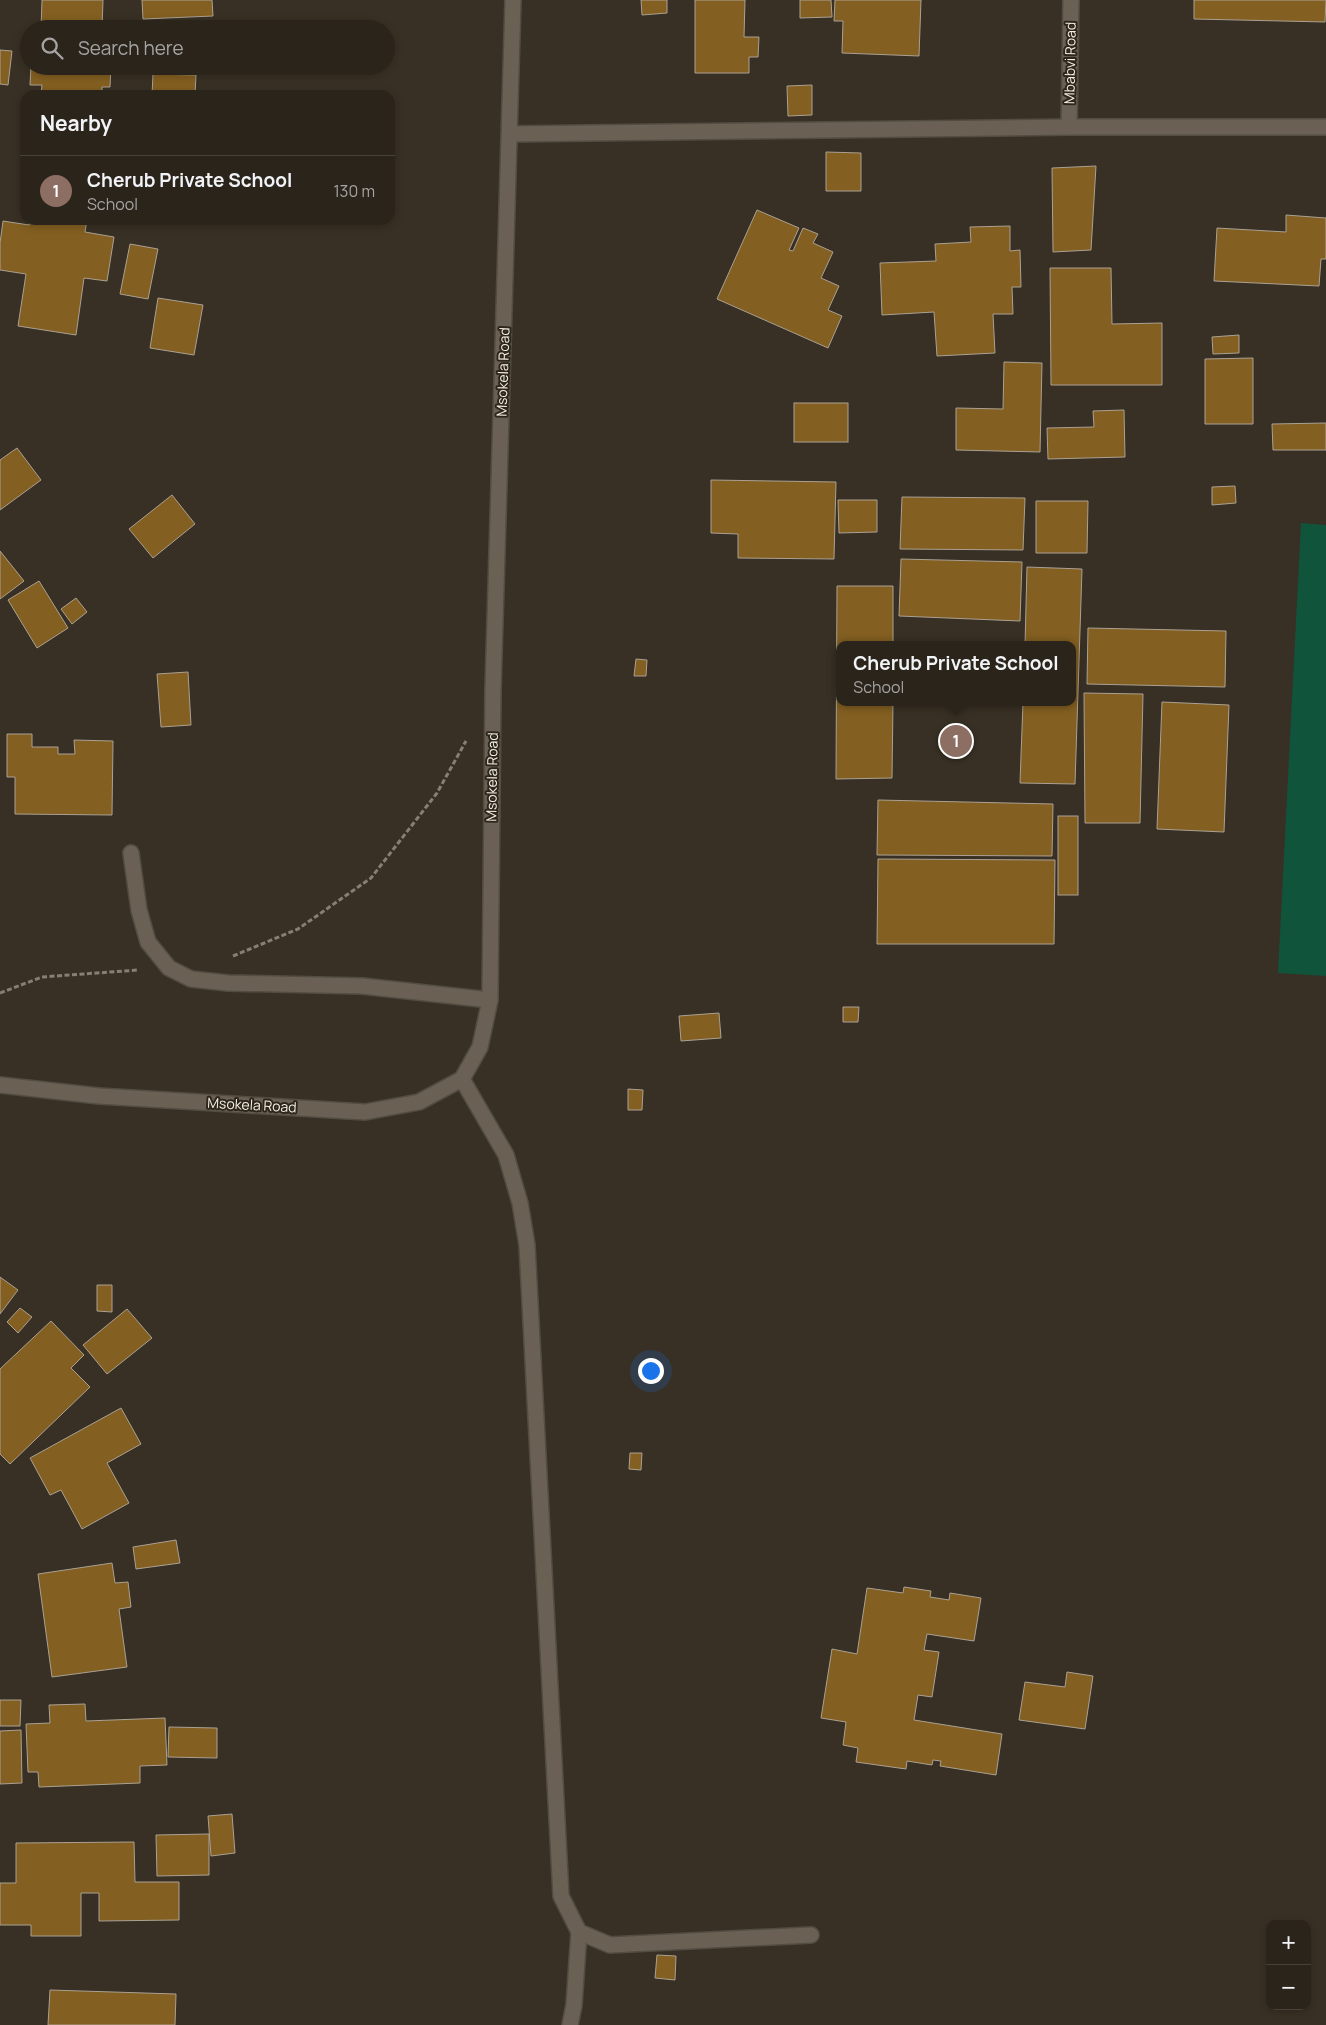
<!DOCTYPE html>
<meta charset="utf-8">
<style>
:root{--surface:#2a241b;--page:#363028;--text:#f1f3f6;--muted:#a5a4a3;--line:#46413a;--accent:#b45309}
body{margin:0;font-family:Manrope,sans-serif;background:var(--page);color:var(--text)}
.controls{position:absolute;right:15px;bottom:15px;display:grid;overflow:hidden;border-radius:10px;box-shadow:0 2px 8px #0003}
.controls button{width:45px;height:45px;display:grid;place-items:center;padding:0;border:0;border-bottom:1px solid var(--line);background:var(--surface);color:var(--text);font:25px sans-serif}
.you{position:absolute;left:650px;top:1370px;width:18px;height:18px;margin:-12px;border:4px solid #fff;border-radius:50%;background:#1a73e8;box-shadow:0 0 0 8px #1a73e833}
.badge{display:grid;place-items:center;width:32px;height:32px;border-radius:50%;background:var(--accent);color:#fff;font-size:16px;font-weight:700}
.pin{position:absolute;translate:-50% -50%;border:2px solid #fff;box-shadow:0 1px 5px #0006}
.popup{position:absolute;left:836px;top:641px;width:240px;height:65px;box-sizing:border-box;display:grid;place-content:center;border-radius:10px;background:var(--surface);filter:drop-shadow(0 1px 4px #0005);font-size:16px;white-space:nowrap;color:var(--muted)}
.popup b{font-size:19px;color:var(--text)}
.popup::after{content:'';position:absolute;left:50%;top:100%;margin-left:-10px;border:10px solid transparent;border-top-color:var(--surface)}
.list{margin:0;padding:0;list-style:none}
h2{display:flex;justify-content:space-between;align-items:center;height:65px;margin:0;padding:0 20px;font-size:21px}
h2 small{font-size:16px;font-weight:400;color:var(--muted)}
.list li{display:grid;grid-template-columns:32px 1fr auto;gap:15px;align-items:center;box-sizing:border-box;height:70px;padding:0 20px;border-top:1px solid var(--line)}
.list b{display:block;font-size:19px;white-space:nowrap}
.list p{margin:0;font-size:16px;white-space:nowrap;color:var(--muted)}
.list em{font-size:16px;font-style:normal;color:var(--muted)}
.icon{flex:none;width:28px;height:28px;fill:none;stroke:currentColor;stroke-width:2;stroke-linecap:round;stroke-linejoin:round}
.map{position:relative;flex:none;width:1326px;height:2025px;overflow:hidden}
.search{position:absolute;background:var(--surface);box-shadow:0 2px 8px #0003;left:20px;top:20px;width:375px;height:55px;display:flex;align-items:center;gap:12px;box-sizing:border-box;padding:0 18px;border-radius:28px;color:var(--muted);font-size:19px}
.panel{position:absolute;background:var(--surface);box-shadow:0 2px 8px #0003;left:20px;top:90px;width:375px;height:135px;border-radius:15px}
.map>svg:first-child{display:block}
</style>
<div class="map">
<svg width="1326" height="2025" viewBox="0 0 1326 2025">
<rect width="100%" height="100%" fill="#383024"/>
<!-- green -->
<path fill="#10543c" d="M1301,523L1326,525V976L1278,973Z"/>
<!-- building -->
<g fill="#835f21" stroke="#aba193">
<path d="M42,0H103L102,29H41Z"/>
<path d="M142,0H212L213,16L143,19Z"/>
<path d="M641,0H667V13L642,15Z"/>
<path d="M695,0H745L744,37H759L758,57H749V73H695Z"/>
<path d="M800,0H831L832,17L800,18Z"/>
<path d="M835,0H921L919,56L842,53L843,21H834Z"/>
<path d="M1194,0H1326L1325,22L1194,19Z"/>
<path d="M0,50L12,51L8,85L0,84Z"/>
<path d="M31,66H111L110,87H102V95H41L42,85H30Z"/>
<path d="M153,74L196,75L195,95H152Z"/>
<path d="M812,85V115L788,116L787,86Z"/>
<path d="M826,152L861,153V191H826Z"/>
<path d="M1096,166L1091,250L1053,252L1052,168Z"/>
<path d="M757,210L799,228L789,250L793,251L803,228L818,234L813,243L833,252L821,278L839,286L828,310L842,316L828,348L717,299Z"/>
<path d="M1286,215L1326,218V259H1321L1319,286L1214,281L1217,228L1286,232Z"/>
<path d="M30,220H87L85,232L114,237L107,281L84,278L76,335L18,326L26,274L0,270V243L3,221L29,225Z"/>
<path d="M1010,226V251L1020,250L1021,287H1012L1013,314H993L995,353L937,356L934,312L882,315L880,263L936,261L935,244L971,242L970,227Z"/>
<path d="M130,244L158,249L148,299L120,294Z"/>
<path d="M1050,268H1111L1112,324L1162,323V385H1051Z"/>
<path d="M158,298L203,305L194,355L150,348Z"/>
<path d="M1239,335V353L1213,354L1212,337Z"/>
<path d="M1253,358V424H1205V359Z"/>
<path d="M1004,362L1042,363L1040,452L956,450V408L1003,409Z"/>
<rect x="794" y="403" width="54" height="39"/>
<path d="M1124,410L1125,457L1048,459L1047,428L1094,427L1093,411Z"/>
<path d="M1326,423V450H1273L1272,424Z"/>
<path d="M17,448L41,480L0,510V460Z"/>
<path d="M711,480L836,482L834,559L738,558V534L711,533Z"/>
<path d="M1235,486L1236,503L1212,505V487Z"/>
<path d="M172,495L195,524L153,558L129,529Z"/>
<path d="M902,497L1025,498L1023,550L900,549Z"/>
<path d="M838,500H877V532L839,533Z"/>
<path d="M1036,501H1088L1087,553H1036Z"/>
<path d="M0,551L24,581L0,599Z"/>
<path d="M901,559L1022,562L1020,621L899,616Z"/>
<path d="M1027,567L1082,569L1075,784L1020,783L1023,702H1072V645H1025Z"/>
<path d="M39,581L68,628L37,648L8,600Z"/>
<path d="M837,586H893V645H840V702H893L892,778L836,779Z"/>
<path d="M76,598L87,612L72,624L61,609Z"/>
<path d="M1088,628L1226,631L1225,687L1087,684Z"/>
<path d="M636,659L647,660L646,676H634Z"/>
<path d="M188,672L191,725L161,727L157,674Z"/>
<path d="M1084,693L1143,694L1140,823H1085Z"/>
<path d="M1162,702L1229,705L1224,832L1157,829Z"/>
<path d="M7,734H32V747H58V754H75L74,740L113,741L112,815L15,814V777H7Z"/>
<path d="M878,800L1053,804L1052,856L877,855Z"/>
<rect x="1058" y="816" width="20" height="79"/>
<path d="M878,859L1055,860L1054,944H877Z"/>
<path d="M843,1007H859L858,1022H843Z"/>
<path d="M719,1013L721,1038L681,1041L679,1016Z"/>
<path d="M628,1089L643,1090L642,1110H628Z"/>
<path d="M0,1277L18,1290L0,1314Z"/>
<path d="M97,1285H112V1312L97,1311Z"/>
<path d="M20,1308L32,1317L18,1333L7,1322Z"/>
<path d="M127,1309L152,1338L107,1374L83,1345Z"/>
<path d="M51,1321L84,1355L71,1368L90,1387L10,1464L0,1454V1369Z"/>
<path d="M121,1408L141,1444L107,1463L129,1503L82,1529L61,1490L50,1495L30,1458Z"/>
<path d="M630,1453H642L641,1470L629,1469Z"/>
<path d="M176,1540L180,1563L136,1569L133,1547Z"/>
<path d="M112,1563L115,1583L128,1582L131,1607L119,1609L127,1667L52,1677L38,1574Z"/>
<path d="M904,1587L931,1591L930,1597L949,1600L950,1593L981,1598L974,1641L927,1634L924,1650L939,1652L932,1697L918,1695L914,1720L1002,1734L996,1775L940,1766L941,1761L933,1760L932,1765L907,1761L906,1769L856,1762L858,1748L843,1745L846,1722L821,1718L832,1649L857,1654L867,1588L903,1593Z"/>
<path d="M1067,1672L1093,1676L1085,1729L1019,1720L1025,1682L1065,1687Z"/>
<path d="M0,1700H21L20,1726H0Z"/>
<path d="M85,1704L86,1721L165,1718L167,1765L140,1766V1783L39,1787L38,1772H28L26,1724L50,1723L49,1705Z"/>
<path d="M169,1727L217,1728V1758L168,1757Z"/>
<path d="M21,1730L22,1783L0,1784V1731Z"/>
<path d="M232,1814L235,1853L211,1856L208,1816Z"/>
<path d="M209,1834V1875L157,1876L156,1835Z"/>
<path d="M134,1842L135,1882H179V1920L99,1921V1893H81V1936H31V1925H0V1883H16V1843Z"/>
<path d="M657,1955L676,1956L675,1980L655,1978Z"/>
<path d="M50,1990L176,1994L175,2025H48Z"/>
</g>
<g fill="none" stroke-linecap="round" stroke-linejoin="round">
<defs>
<g id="lane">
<path d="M131,853L139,910L148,942L169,968L191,979L228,983L362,986L490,1000"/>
<path d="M462,1079L506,1155L520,1203L527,1245L561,1896L579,1932L610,1945L811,1935"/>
</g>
<g id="street">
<path d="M1069,127L1071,0"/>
<path d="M510,134L1069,127H1326"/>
<path d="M0,1085L99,1096L365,1112L419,1102L462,1079L480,1047L490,1000L493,690L513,0"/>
<path d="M570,2025L574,2005L579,1932"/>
</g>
</defs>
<!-- lane casing -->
<use href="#lane" stroke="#524c41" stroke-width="18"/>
<!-- street casing -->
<use href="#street" stroke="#524c41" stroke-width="18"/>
<!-- path -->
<g stroke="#867f75" stroke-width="3" stroke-dasharray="5 2.5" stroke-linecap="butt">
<path d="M233,956L298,929L371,878L437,793L466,741"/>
<path d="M0,993L42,977L138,970"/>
</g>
<!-- lane -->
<use href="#lane" stroke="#6a6154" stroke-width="15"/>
<!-- street -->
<use href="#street" stroke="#6a6154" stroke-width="15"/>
</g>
<g text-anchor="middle" stroke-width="4" stroke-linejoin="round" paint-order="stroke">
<!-- street labels -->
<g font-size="14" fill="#f5efe8" stroke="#2d261a">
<text transform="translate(1070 63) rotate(-89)" y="5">Mbabvi Road</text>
<text transform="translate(503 372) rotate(-88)" y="5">Msokela Road</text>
<text transform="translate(492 777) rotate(-89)" y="5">Msokela Road</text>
<text transform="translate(252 1105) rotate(3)" y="5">Msokela Road</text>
</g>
</g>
</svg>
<div class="controls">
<button>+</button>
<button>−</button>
</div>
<div class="you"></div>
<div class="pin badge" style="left:956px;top:741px;background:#8d6e63">1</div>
<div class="popup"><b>Cherub Private School</b>School</div>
<div class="search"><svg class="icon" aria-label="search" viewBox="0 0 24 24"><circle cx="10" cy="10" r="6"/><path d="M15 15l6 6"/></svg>Search here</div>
<section class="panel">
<h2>Nearby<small></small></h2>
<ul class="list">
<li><span class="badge" style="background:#8d6e63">1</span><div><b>Cherub Private School</b><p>School</p></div><em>130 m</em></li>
</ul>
</section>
</div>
